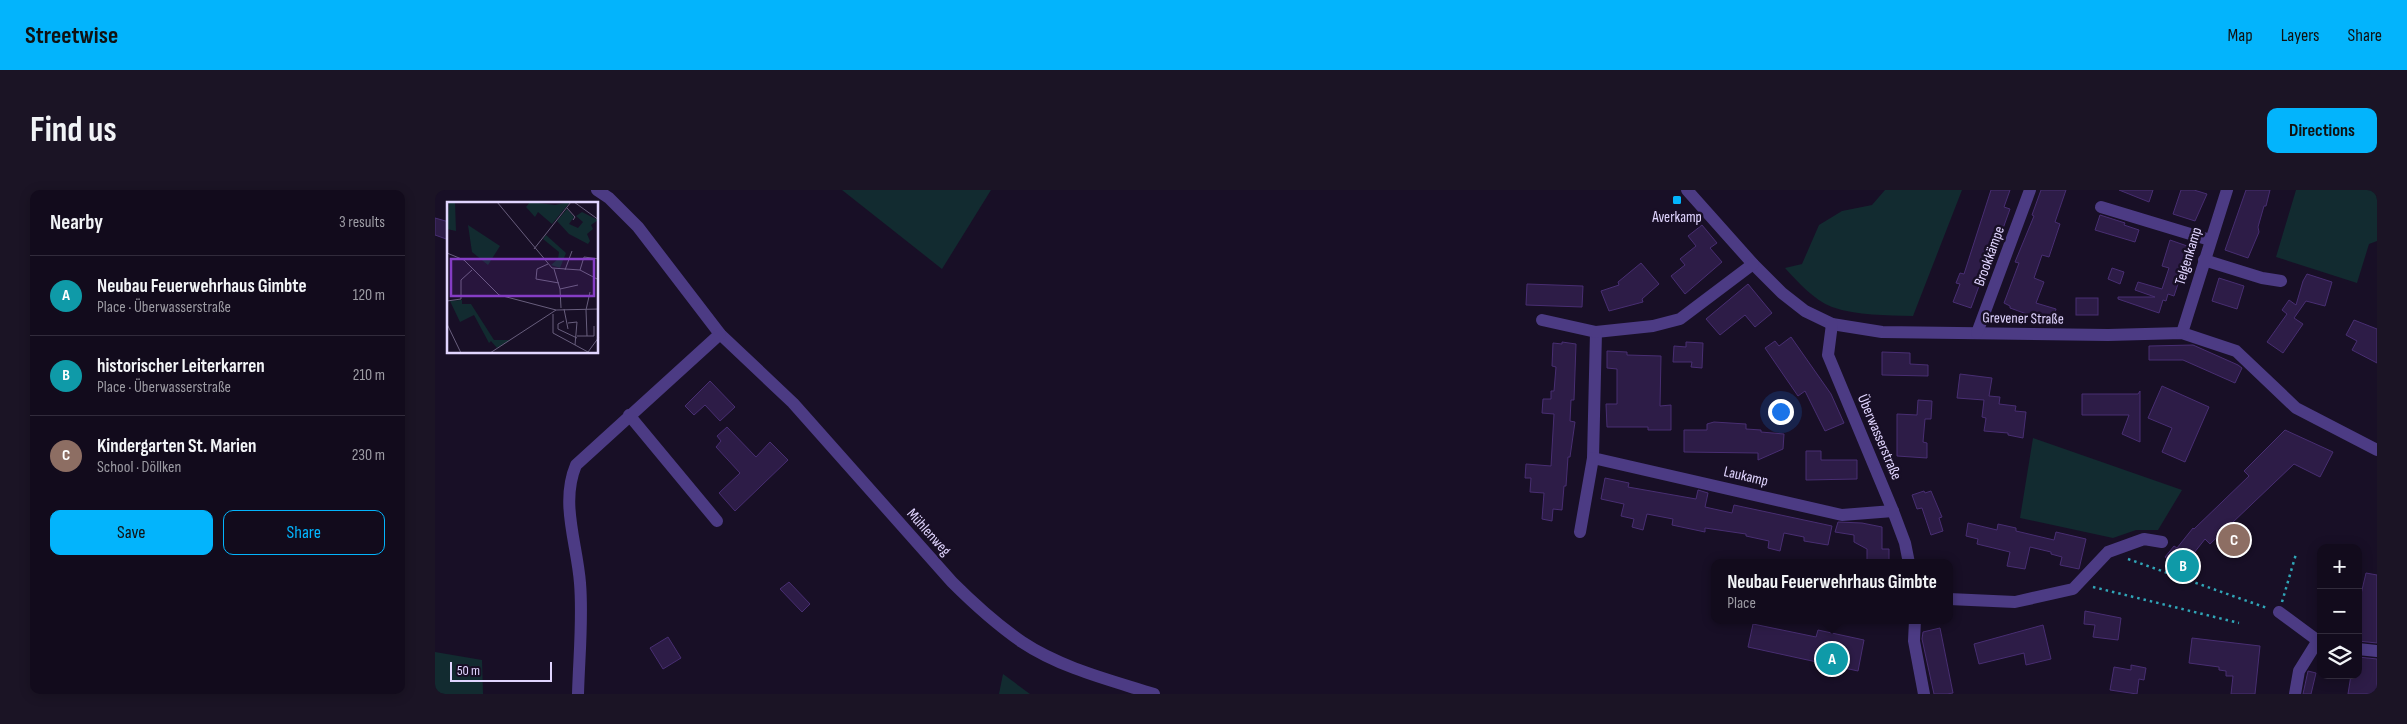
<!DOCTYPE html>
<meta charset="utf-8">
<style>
:root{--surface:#120b1c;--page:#1b1425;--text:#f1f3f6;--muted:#9c9ba3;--line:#312b3b;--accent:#03b4fc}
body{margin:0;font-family:"Sofia Sans Condensed",sans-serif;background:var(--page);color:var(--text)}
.controls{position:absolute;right:15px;bottom:15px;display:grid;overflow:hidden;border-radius:10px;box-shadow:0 2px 12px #0003}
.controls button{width:45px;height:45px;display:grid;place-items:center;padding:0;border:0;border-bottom:1px solid var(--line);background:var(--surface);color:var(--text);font:25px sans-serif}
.scale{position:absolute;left:15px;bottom:12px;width:102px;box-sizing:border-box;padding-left:5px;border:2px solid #e1d5ff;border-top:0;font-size:14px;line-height:18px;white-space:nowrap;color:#e1d5ff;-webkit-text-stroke:4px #180f26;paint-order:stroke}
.you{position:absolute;left:1345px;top:221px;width:18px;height:18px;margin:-12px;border:4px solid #fff;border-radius:50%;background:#1a73e8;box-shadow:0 0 0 8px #1a73e833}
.badge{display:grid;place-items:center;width:32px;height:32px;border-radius:50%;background:var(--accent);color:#fff;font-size:16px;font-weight:700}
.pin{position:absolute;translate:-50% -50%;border:2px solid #fff;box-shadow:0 1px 5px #0006}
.popup{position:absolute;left:1276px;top:369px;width:242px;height:65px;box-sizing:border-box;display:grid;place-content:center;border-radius:10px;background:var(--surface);filter:drop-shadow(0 1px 4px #0005);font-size:16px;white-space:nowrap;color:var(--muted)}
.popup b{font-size:19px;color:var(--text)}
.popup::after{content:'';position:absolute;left:50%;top:100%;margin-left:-10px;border:10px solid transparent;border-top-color:var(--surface)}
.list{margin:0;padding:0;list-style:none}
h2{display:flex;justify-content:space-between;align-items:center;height:65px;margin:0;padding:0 20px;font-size:21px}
h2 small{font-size:16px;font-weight:400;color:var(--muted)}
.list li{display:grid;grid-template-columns:32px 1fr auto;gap:15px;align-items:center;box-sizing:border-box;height:80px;padding:0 20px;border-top:1px solid var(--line)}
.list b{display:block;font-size:19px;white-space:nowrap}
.list p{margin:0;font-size:16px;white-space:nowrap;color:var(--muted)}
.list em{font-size:16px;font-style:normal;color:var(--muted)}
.actions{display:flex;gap:10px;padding:15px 20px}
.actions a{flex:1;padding:11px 0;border:1px solid var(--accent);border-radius:10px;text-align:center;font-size:18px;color:var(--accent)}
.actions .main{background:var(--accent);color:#111}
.icon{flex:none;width:28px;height:28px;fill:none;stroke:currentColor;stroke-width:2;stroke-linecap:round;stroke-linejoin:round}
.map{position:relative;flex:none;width:1942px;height:504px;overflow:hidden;border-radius:10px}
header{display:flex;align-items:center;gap:30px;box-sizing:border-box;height:70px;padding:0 25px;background:var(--accent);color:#111}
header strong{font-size:24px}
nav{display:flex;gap:28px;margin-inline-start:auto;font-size:18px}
.intro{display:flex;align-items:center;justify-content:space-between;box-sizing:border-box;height:120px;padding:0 30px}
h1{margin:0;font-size:35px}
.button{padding:12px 22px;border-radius:10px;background:var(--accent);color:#111;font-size:18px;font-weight:700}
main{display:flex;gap:30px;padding:0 30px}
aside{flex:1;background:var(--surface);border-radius:10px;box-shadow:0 2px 12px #0003}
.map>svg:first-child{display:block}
</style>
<header>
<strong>Streetwise</strong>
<nav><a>Map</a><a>Layers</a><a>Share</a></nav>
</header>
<div class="intro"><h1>Find us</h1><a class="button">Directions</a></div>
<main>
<aside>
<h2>Nearby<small>3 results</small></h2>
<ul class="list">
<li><span class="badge" style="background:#0f9aa8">A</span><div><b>Neubau Feuerwehrhaus Gimbte</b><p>Place · Überwasserstraße</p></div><em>120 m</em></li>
<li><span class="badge" style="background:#0f9aa8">B</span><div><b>historischer Leiterkarren</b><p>Place · Überwasserstraße</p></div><em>210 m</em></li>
<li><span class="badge" style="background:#8d6e63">C</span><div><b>Kindergarten St. Marien</b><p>School · Döllken</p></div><em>230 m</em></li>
</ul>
<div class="actions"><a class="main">Save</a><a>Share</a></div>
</aside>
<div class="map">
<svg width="1942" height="504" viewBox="0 0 1942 504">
<rect width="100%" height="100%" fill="#180f26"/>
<!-- green -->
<g fill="#122b30">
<path d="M407,0H556L507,79Z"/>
<path d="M1450,0H1527L1478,126C1451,125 1423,126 1397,117C1379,110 1363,92 1350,78L1367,74L1384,35L1407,21L1437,15Z"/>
<path d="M1861,0H1942V51L1934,54L1922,93L1841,67Z"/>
<path d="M1598,248L1747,300L1723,340H1701L1678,348L1585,328Z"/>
<path d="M0,462L47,470L48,504H0Z"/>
<path d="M568,484L595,504H564Z"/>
</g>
<!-- building -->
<g fill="#2d1c47" stroke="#482e72">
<path d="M1556,0H1575L1569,17L1575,19L1551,86L1548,85L1536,118L1518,112L1525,94L1521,93L1525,83L1529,84Z"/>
<path d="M1606,0H1631L1620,32L1625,34L1614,67L1607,65L1599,88L1609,92L1601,113L1621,119L1617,133L1575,118V116L1569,113L1584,73L1580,72L1599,26L1597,25Z"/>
<path d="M1684,0H1718L1714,12Z"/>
<path d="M1746,0H1759L1772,4L1760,31L1738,24Z"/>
<path d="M1811,0H1835L1831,16H1829L1823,37L1824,42L1813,68L1790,60Z"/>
<path d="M1665,25L1690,33L1689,35L1704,40L1700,52L1660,40Z"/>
<path d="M0,28L14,32V50L0,45Z"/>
<path d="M1267,35L1282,53L1275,58L1287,72L1250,104L1236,86L1250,75L1245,69L1261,56L1253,46Z"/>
<path d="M1735,50L1755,57L1739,106L1733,104L1731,111L1728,110L1724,123L1683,109V107H1720L1700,100L1703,92L1727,99L1734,78L1727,76Z"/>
<path d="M1206,73L1224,94L1207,109L1208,112L1174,121L1166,101L1184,95L1183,92Z"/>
<path d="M1677,78L1689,82L1685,94L1673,89Z"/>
<path d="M1872,84L1897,92L1890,116L1871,111L1859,128L1868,134L1848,163L1832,152L1852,124L1847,120L1854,110L1861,115L1868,91Z"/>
<path d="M1784,88L1809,96L1802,119L1777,111Z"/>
<path d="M1092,94L1148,96L1147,117L1091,115Z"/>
<path d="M1313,94L1337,123L1320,137L1310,125L1285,145L1271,129Z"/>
<rect x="1641" y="108" width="22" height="17"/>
<path d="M1919,130L1942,139V173L1917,160L1922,151L1911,145Z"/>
<path d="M1356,147L1396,204L1409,233L1390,241L1370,201L1363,206L1330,158L1340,151L1344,156Z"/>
<path d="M1127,152L1141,154L1139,210H1136L1135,231L1140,232L1135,267H1133L1131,296H1129L1127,320L1118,319L1117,331L1107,329L1109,303L1095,302L1096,288H1090L1091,274L1116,276L1119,224L1107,223L1108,209H1116V201H1119L1121,177L1117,176L1118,153L1127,154Z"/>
<path d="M1251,152L1268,153L1267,178L1256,177L1257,172H1238L1239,156L1251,157Z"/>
<path d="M1758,155L1803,175L1807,178L1800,193L1748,170H1714V156Z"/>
<path d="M1172,161L1192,162V165L1226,166L1225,216L1236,215V240H1213V237H1172L1171,214H1182V179L1172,178Z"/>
<path d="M1447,162L1475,163V174L1493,175V186L1447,185Z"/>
<path d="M1525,184L1557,188L1554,206L1565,207L1564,214L1581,216L1580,221L1591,222L1588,248L1573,245V243L1549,241L1551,228L1547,227L1549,210L1522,208Z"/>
<path d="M275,191L300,217L285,231L270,215L259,225L250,216Z"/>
<path d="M1727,196L1774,217L1750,272L1727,262L1737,238L1713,228Z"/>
<path d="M1705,201V252L1687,244L1694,225H1647V204H1703Z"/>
<path d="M1483,210L1497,211L1496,229H1490L1488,252L1492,253V268L1462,266V224L1482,225Z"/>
<path d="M1279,232L1311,234V239L1326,240V242L1349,244L1348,259L1323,270V263L1249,262V240H1272V234Z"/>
<path d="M292,237L321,267L335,252L353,270L300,321L284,303L305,283L281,257L286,251L282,246Z"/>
<path d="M1850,240L1898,262L1885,287L1859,274L1775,354L1770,349L1755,368L1760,372L1752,383L1730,367L1739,356L1742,358L1758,338L1759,339L1814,286L1809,281Z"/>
<path d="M1371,261H1386V270H1422V289L1371,290Z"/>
<path d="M1170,288L1194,293L1193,297L1261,309L1263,300L1273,303L1270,317L1297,323L1299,315L1397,336L1393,355L1369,351V347L1349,343L1345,361L1333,358L1334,351L1311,346V344L1270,338V342L1237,335L1238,329L1212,324L1208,340L1197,337L1199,329L1186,326L1189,314L1166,309Z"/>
<path d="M1489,301L1490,303L1496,301L1507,327L1504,328L1508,341L1496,345L1487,318L1482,319L1477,305Z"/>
<path d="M1403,332L1427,333L1447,337V359H1454V373H1432V359L1419,352V345L1400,342Z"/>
<path d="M1533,333L1562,340L1563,334L1581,338V341L1619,350L1621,342L1651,349L1644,379L1625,375L1627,367L1616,364V362L1595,357L1590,379L1572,376L1575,362L1542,354L1543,349L1531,346Z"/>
<path d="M1931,383L1942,385V453L1923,451V417Z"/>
<path d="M354,392L375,414L367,422L345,399Z"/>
<path d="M1650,421L1686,428L1683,450L1658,447L1660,435L1649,434Z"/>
<path d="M1318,434L1381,447L1383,440L1429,450L1423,481L1313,457Z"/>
<path d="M1608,435L1616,469L1591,475L1589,463L1544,474L1539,454Z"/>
<path d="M1505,438L1518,503L1512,504H1499L1487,449L1488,442Z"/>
<path d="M233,447L246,468L228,479L215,458Z"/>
<path d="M1757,448L1825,456L1820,504H1796L1798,486H1791V481L1784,480V477L1754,473Z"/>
<path d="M1923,467L1942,469V504H1913L1916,485H1923Z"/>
<path d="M1696,475L1711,478L1709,490L1704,489L1702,504L1675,500L1679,477L1696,480Z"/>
<path d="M1873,481L1881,483L1876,504H1868Z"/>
</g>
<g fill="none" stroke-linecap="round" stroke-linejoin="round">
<!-- path -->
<g stroke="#30a5b7" stroke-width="2.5" stroke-dasharray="2.5 4" stroke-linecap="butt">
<path d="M1693,369L1832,418"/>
<path d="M1658,397L1804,433"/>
<path d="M1847,412L1861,364"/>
</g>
<!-- minor -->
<g stroke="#4c3b84" stroke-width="12">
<path d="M162,0L174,8L203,37L285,144L358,213L517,392C539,414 561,434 587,452C626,478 675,490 719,504"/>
<path d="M1252,0L1318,74L1347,103L1370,121L1397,134L1447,142L1673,145L1747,143L1801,161L1861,218L1942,260"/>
<path d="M1666,17L1775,50"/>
<path d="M1769,70L1827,88L1846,91"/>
<path d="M1318,74L1245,129L1218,136L1161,142L1158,268L1407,325L1458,321"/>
<path d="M1107,130L1161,142"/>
<path d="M1397,134L1393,165L1458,321L1470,353L1474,373"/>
<path d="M1542,143L1595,0"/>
<path d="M1747,143L1792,0"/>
<path d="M194,225L282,331"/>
<path d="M1145,342L1158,268"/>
<path d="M1514,409L1580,412L1638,399L1673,362L1709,349L1727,352"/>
<path d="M1844,422L1886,453"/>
<path d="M1480,430L1479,451L1489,504"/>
<path d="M1923,459L1942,461"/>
<path d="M143,504C144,467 148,429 145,393C142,353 125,313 141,275L285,144"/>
<path d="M1860,504L1864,481L1882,452"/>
</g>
</g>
<!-- markers -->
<rect fill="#03b4fc" stroke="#180f26" stroke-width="2" x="1237" y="5" width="10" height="10" rx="2.5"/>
<g text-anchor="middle" stroke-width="5" stroke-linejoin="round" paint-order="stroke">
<!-- poi labels -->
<g font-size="15" fill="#e1d5ff" stroke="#180f26">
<text x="1242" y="32">Averkamp</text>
</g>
<!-- street labels -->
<g font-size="15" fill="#e1d5ff" stroke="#180f26">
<text transform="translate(1554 66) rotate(-70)" y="5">Brookkämpe</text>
<text transform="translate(1753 66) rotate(-73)" y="5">Telgenkamp</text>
<text transform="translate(1588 128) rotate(1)" y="5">Grevener Straße</text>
<text transform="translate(1445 247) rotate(67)" y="5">Überwasserstraße</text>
<text transform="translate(1311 286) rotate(13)" y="5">Laukamp</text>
<text transform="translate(494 342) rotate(48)" y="5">Mühlenweg</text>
</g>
</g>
<!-- overview -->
<g transform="translate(12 12)">
<rect width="151" height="151" fill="#180f26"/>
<path d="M2,0H8L9,29L0,27ZM83,0L108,3L123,0L105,22L91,10L88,15L79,5ZM120,7L127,15L122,22L131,26L136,20L129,14L135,10L151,18L144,23L146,27L140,32L143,39L141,42L122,32L110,19ZM21,23L53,44L41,63L25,50ZM99,33L119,51L113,66L104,63L111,57L112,50L96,37ZM15,98V102H24L47,138H63L50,146L44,139L42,141L27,113L13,120L3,99Z" fill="#122b30"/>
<path fill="none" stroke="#685e7d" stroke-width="1" d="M50,0L105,66L133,68L152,78M127,0L152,18M120,6L128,15L126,18M87,47L124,0M0,51L17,58L52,93L109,108L152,107M101,62L90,67L89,77L112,81M107,67L113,87L114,106M118,68L125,49M133,68L137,55L152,57M113,87L131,83M0,99L14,97V78L25,68M117,107L121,127M106,112V131L141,150M117,119L111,122V127L130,136M121,121L130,120L128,143M0,122L14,151M130,134H147V124M140,134L139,108L143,90M141,150L152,135M43,151L109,108"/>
<path fill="#853dc5" fill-opacity="0.15" stroke="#853dc5" stroke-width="2.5" d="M4,57H147V94H4Z"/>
<rect width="151" height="151" fill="none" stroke="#e1d5ff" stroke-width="2.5"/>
</g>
</svg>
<div class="controls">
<button>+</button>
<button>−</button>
<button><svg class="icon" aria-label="layers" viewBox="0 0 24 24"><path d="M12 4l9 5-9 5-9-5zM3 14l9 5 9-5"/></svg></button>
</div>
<div class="scale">50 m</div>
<div class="you"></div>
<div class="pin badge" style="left:1397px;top:469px;background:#0f9aa8">A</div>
<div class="popup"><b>Neubau Feuerwehrhaus Gimbte</b>Place</div>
<div class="pin badge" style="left:1748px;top:376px;background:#0f9aa8">B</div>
<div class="pin badge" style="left:1799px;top:350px;background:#8d6e63">C</div>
</div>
</main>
